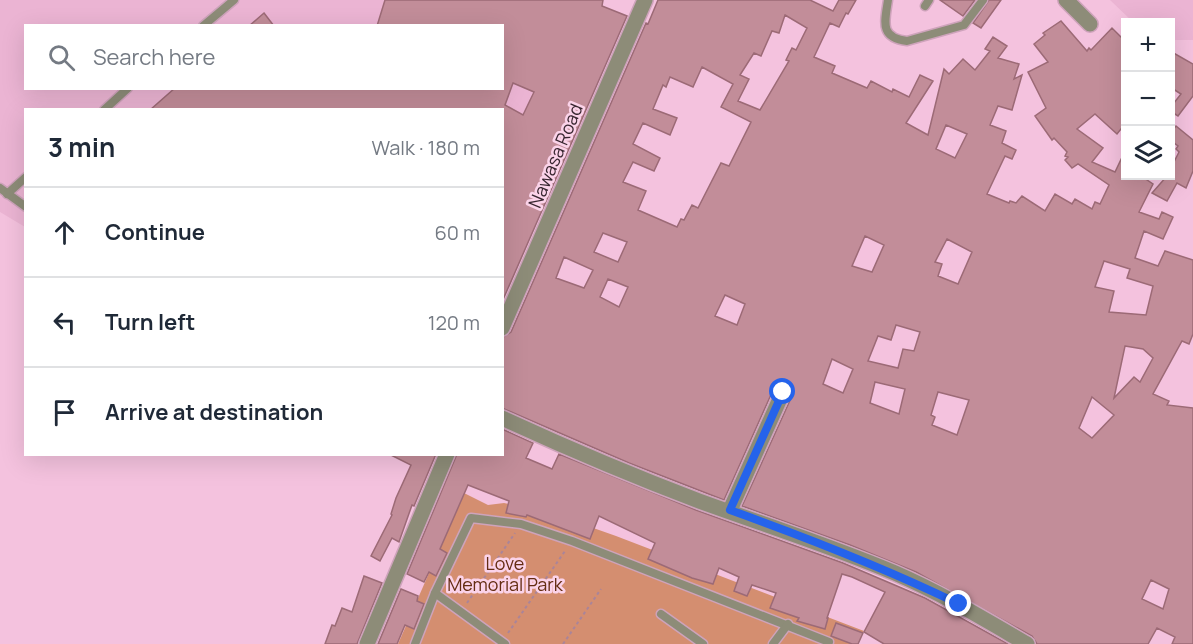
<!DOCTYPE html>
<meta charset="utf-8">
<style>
:root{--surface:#fff;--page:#f6f6f7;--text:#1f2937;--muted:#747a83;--line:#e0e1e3}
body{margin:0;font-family:Manrope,sans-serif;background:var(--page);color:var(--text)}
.controls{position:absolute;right:18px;top:18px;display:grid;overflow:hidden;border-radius:0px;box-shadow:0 6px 24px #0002}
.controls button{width:54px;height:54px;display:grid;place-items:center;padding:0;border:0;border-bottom:2px solid var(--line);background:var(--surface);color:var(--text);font:30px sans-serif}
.stop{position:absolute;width:18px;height:18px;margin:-14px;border:4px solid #2563eb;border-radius:50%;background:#fff}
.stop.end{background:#2563eb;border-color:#fff;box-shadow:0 2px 6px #0008}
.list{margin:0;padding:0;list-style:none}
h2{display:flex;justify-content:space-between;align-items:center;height:78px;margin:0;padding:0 24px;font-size:26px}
h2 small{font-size:20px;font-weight:400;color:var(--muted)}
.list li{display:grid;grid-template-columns:39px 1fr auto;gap:18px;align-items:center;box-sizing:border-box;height:90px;padding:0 24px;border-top:2px solid var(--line)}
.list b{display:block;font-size:22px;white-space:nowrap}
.list em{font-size:20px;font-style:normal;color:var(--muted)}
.icon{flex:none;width:33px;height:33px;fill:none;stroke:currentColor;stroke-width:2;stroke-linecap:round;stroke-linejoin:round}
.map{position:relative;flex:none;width:1193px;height:644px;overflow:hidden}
.search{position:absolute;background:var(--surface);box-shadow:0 6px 24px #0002;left:24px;top:24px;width:480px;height:66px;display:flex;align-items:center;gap:15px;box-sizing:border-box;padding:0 21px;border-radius:0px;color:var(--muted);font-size:22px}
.panel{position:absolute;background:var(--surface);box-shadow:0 6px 24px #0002;left:24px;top:108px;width:480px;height:348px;border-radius:0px}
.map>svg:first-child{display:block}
</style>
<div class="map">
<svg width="1193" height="644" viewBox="0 0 1193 644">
<rect width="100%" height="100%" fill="#f4c2de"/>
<!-- built -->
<g fill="#ebb4d3" fill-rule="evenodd">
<path d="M0,0H550L552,36L503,177L502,110H26L25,227L0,212ZM26,26H502V88H26Z"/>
<path d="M1110,0H1193V40H1171L1170,22H1133Z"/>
</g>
<!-- green -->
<path fill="#d48e70" d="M464,493L488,505L504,503L548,512L616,536L864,631L853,644H398Z"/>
<!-- building -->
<g fill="#c28d99" stroke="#9c6a76" stroke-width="1.5" fill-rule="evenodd">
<path d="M385,0H603L602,6L627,16L502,302V110H150L175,88H502V26H377ZM513,83L534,92L523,115L505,105Z"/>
<path d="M658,0H810L833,11L839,0H856L848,14L846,13L839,27L830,23L814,57L835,66L832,73L867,88L871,81L892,92L893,89L909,97L920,75L933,81L906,123L928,135L944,69L949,74L963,59L975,70L990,51L985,49L993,37L1007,46L998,58L1019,64L1014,79L1022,75L1012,110L998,106L990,125L1006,131L1002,143L1016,150L1012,159L1005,156L987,194L1009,203L1010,201L1016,203L1022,196L1045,211L1055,194L1072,204L1075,199L1092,209L1095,202L1100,204L1109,185L1078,164L1072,168L1065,160L1068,157L1065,156L1067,152L1054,138L1052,140L1035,116L1046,108L1028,72L1048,62L1034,44L1045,35L1043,33L1061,21L1087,51L1089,48L1091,50L1112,28L1125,41V124L1117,134L1095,114L1077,129L1103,148L1092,162L1115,172L1125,151V176H1141L1153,184L1139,212L1159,219L1162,212L1173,217L1163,239L1144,231L1135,258L1158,266L1165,251L1193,260V334L1189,344L1182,341L1153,394L1169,401L1167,405L1193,408V644H1172L1175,637L1157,628L1148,644H1037L1032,636L916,572L850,545L742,506L792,396L791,387L786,383L778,384L774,388L724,500L629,463L502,408V338L511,332L646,23L648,24ZM785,15L807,28L796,50L792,48L786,60L789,61L760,110L738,101L749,79L740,75L754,53L761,56L772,31L779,33ZM702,67L733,84L721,107L751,122L729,166L721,163L698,208L692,205L684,220L681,219L677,227L638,210L646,191L623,182L633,162L654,171L660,158L633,144L643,123L670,135L677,118L653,109L663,85L666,87L670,77L693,87ZM946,125L967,134L955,158L936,149ZM603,233L627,242L618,262L594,252ZM865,236L884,245L872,272L852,266ZM947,239L972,252L958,284L938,276L942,264L935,262ZM564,257L593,270L584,288L556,278ZM1104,261L1130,269L1127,278L1153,286L1146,315L1109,312L1114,291L1095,287ZM608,279L628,287L619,307L600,297ZM725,295L745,304L737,325L715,316ZM896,325L920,332L914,351L903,349L898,368L868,361L878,336L891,340ZM1125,346L1143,349L1153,358L1140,382L1134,377L1114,398ZM832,359L853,369L843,393L823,384ZM875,382L905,389L899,414L870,403ZM938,392L969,400L957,435L932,425L935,417L931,415ZM1092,397L1114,415L1092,438L1079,428ZM1151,580L1169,589L1163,609L1142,599Z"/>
<path d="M940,0H975L963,16Z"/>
<path d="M989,0H1001L981,28L973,23Z"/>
<path d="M264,13L274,26H249Z"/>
<path d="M1170,51L1193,64V96L1178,116L1170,111V108L1181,94L1170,87Z"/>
<path d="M1176,126L1193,140V171L1186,188L1177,183L1167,201L1152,193L1167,176H1170V170L1179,152L1176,149L1178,146L1170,140V133Z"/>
<path d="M502,429L533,443L526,458L552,469L559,454L696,510L843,563L925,598L1008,644H884L864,632L885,592L852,577L842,574L827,618H828L825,629L797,621L799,618L770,608L776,593L752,585L747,596L734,591L739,577L719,568L713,584L692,578L648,559L655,543L599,516L590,539L527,515L526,517L506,513L509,501L468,485L440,549L447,553L436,576L429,572L424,582L407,574L457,454H502Z"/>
<path d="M389,454H436L414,506L412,505L399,542L392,538L380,561L371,556L392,515L391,514L396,498L411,465Z"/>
<path d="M364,576L382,583L357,644H325L332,625L335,626L342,608L352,612Z"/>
<path d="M401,589L418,596L417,601L424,604L414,629L405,625L397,644H378Z"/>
<path d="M836,623L863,633L858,644H852L831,636Z"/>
</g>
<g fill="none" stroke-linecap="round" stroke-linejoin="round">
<defs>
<g id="service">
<path d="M888,0C885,21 879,38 907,41L964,25L983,0"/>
<path d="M925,6L929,0"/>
<path d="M203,26L234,0"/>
<path d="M104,110L128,88"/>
<path d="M0,188L26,207"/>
<path d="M7,194L26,177"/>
<path d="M435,593L505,644"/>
<path d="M661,614L703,644"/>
<path d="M415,644L435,593L471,518L521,524L572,541L829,642L827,644"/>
<path d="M773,644L788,624"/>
</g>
<g id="minor">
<path d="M1066,0L1090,24"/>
<path d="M502,418C567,448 633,476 699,501C765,525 831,546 895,573C941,593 984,619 1027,644"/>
<path d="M730,510L783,392"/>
</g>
<g id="tertiary">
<path d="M502,328L645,0"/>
<path d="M367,644L447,454"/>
</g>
</defs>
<!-- service casing -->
<use href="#service" stroke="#cea3bb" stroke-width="11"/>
<!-- minor casing -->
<use href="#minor" stroke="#cea3bb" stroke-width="18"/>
<!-- tertiary casing -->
<use href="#tertiary" stroke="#cea3bb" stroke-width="18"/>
<!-- path -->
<g stroke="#aa8499" stroke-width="2" stroke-dasharray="3 3" stroke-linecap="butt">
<path d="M467,603L515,533"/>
<path d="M508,633L565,551"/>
<path d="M563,644L601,589"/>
</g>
<!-- service -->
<use href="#service" stroke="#8d8c78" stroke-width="8"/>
<!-- minor -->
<use href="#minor" stroke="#8d8c78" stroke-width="15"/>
<!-- tertiary -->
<use href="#tertiary" stroke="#8d8c78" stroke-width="15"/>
</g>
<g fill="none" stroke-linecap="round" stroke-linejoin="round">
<!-- route -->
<path stroke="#2563eb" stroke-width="8" d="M783,392L730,510C808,538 885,568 959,604"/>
</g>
<g text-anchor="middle" stroke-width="5" stroke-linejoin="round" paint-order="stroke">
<!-- street labels -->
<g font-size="18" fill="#382630" stroke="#fbd3e9">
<text transform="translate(556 156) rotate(-67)" y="6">Nawasa Road</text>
</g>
<!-- park labels -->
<g font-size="18" fill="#642c12" stroke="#fbd3e9">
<text x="505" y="570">Love<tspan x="505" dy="21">Memorial Park</tspan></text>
</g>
</g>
</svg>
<div class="controls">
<button>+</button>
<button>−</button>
<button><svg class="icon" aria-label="layers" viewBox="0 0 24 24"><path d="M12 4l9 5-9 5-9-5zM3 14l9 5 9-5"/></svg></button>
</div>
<div class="stop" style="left:783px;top:392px"></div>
<div class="stop end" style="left:959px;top:604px"></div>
<div class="search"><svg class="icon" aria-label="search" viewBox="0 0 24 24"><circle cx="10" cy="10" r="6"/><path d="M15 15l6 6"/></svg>Search here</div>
<section class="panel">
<h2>3 min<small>Walk · 180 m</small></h2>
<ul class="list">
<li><svg class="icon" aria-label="ahead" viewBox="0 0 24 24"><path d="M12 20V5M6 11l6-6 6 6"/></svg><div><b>Continue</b></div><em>60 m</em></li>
<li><svg class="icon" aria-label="left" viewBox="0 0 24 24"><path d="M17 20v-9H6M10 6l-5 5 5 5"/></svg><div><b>Turn left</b></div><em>120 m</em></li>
<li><svg class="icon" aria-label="arrive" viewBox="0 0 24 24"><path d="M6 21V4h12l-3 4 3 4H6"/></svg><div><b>Arrive at destination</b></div></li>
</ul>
</section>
</div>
